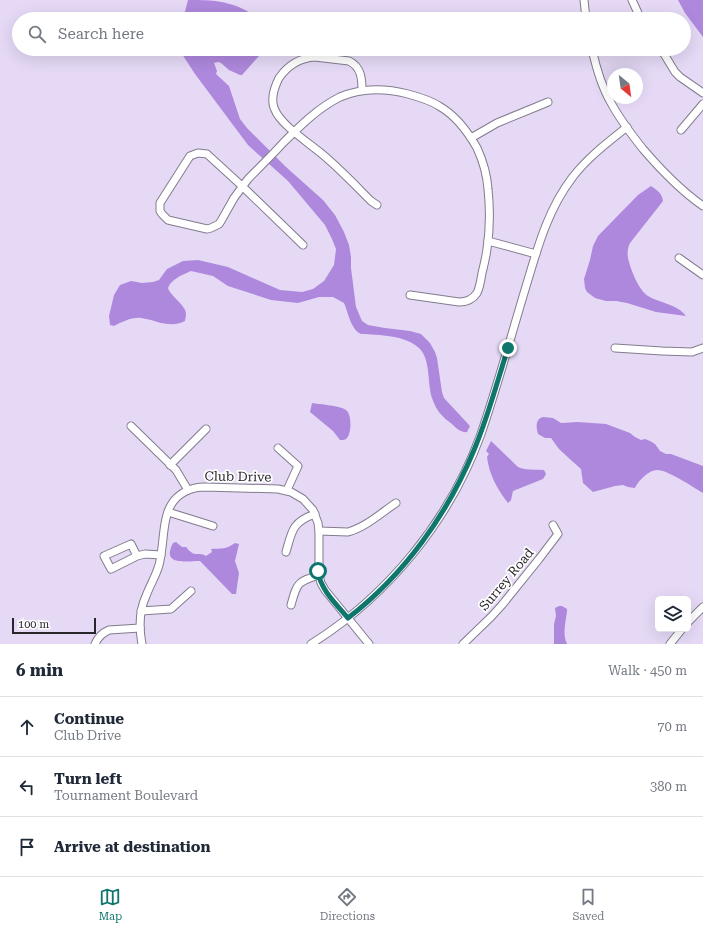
<!DOCTYPE html>
<meta charset="utf-8">
<style>
:root{--surface:#fff;--page:#f6f6f7;--text:#1f2937;--muted:#747a83;--line:#e0e1e3;--accent:#0f766e}
body{margin:0;font-family:"Roboto Serif",serif;background:var(--page);color:var(--text)}
.controls{position:absolute;right:12px;bottom:12px;display:grid;overflow:hidden;border-radius:6px;box-shadow:0 4px 16px #0002}
.controls button{width:36px;height:36px;display:grid;place-items:center;padding:0;border:0;border-bottom:1px solid var(--line);background:var(--surface);color:var(--text);font:20px sans-serif}
.compass{position:absolute;left:607px;top:68px;width:36px;height:36px;border-radius:50%;background:var(--surface);box-shadow:0 4px 16px #0002;rotate:151deg}
.scale{position:absolute;left:12px;bottom:10px;width:84px;box-sizing:border-box;padding-left:4px;border:2px solid #28252b;border-top:0;font-size:11px;line-height:14px;white-space:nowrap;color:#28252b;-webkit-text-stroke:3px #fff;paint-order:stroke}
.stop{position:absolute;width:12px;height:12px;margin:-9px;border:3px solid #0f766e;border-radius:50%;background:#fff}
.stop.end{background:#0f766e;border-color:#fff;box-shadow:0 1px 4px #0008}
.list{margin:0;padding:0;list-style:none}
h2{display:flex;justify-content:space-between;align-items:center;height:52px;margin:0;padding:0 16px;font-size:17px}
h2 small{font-size:13px;font-weight:400;color:var(--muted)}
.list li{display:grid;grid-template-columns:26px 1fr auto;gap:12px;align-items:center;box-sizing:border-box;height:60px;padding:0 16px;border-top:1px solid var(--line)}
.list b{display:block;font-size:15px;white-space:nowrap}
.list p{margin:0;font-size:13px;white-space:nowrap;color:var(--muted)}
.list em{font-size:13px;font-style:normal;color:var(--muted)}
.icon{flex:none;width:22px;height:22px;fill:none;stroke:currentColor;stroke-width:2;stroke-linecap:round;stroke-linejoin:round}
.map{position:relative;flex:none;width:703px;height:644px;overflow:hidden}
.search{position:absolute;background:var(--surface);box-shadow:0 4px 16px #0002;left:12px;right:12px;top:12px;height:44px;display:flex;align-items:center;gap:10px;box-sizing:border-box;padding:0 14px;border-radius:22px;color:var(--muted);font-size:15px}
.sheet{height:232px;background:var(--surface)}
nav{display:flex;justify-content:space-around;align-items:center;box-sizing:border-box;height:56px;border-top:1px solid var(--line);background:var(--surface);font-size:11px;color:var(--muted)}
nav a{display:grid;justify-items:center;gap:2px}
nav .on{color:var(--accent)}
.map>svg:first-child{display:block}
</style>
<div class="map">
<svg width="703" height="644" viewBox="0 0 703 644">
<rect width="100%" height="100%" fill="#f5f0fe"/>
<!-- green -->
<path fill="#e5d9f6" fill-rule="evenodd" d="M0,0H703V644H0ZM19,19H684V49H19ZM613,74H637V98H613ZM658,599H688V629H658Z"/>
<!-- water -->
<g fill="#ae88dc">
<path d="M188,0C210,0 221,0 241,8C247,11 253,14 257,19H183Z"/>
<path d="M678,0H703V37L685,13Z"/>
<path d="M180,49H261L259,56L242,75H240L229,70L221,63L218,62L214,63L217,71L216,74L229,86L240,119L247,128L286,167L323,200L335,215L344,232L349,245L351,257V268L356,307L362,321L368,325L385,328L410,331L421,334L430,343L435,352L437,358L442,392L444,398L470,426L467,432C461,433 456,428 452,424C442,417 436,410 432,398C427,383 431,359 419,348C405,335 379,335 361,334C351,330 348,312 344,303L333,297H319L298,303L271,300L228,286L213,276L191,271L180,276L174,280L170,284L168,288C171,297 186,305 186,314C186,317 185,319 185,321C170,329 156,320 141,318C132,317 122,322 114,326L110,325L109,316L114,295L120,285L131,281L142,283L153,282L159,280L167,269L183,261L198,260L228,267L280,290L302,292L313,289L324,281L334,265L336,249L332,239L325,225L288,181L248,145L195,74L182,54Z"/>
<path d="M651,186C657,190 662,193 663,201L630,243C628,247 627,252 628,258C630,268 639,291 648,296C660,303 677,304 686,316L656,312L627,303L616,301H606L595,298L587,292L585,288L584,279L590,260L593,246L598,236L638,195Z"/>
<path d="M312,403C319,404 341,406 346,410C352,414 352,435 346,439C345,440 342,440 340,440L333,431L310,412Z"/>
<path d="M543,417L553,418L561,423L578,422L606,424L630,433L635,437L641,440L645,439L650,441L655,444L660,451L666,454H671L703,466V493C693,487 668,470 657,470C649,470 638,481 635,488L628,487L623,485L615,486L593,492L583,483L581,469L572,461L559,449L551,438H545L538,434C536,427 535,419 543,417Z"/>
<path d="M491,441L518,467C526,471 535,469 544,470L546,474L543,479L513,491L511,500L508,503C497,489 489,474 487,457L489,454L486,451Z"/>
<path d="M176,542L182,547H186C188,549 189,551 191,552C195,556 200,552 206,556L212,552L211,549C222,548 225,550 235,543L239,544L235,561L239,573L236,594H232L200,561C186,561 161,566 173,543Z"/>
<path d="M559,606H562L567,609V611C566,621 562,634 567,644H554V624L556,616L555,608Z"/>
</g>
<g fill="none" stroke-linecap="round" stroke-linejoin="round">
<defs>
<g id="street">
<path d="M584,0L586,19"/>
<path d="M632,0L638,13L641,19"/>
<path d="M592,49C596,67 601,85 610,101C619,118 631,134 643,149C661,170 680,190 703,206"/>
<path d="M661,49L675,72L680,77L703,93"/>
<path d="M362,90C362,78 361,67 349,61L315,57C299,58 288,65 279,78C274,88 270,100 275,110C281,125 309,143 322,154C339,168 355,185 371,201L377,205"/>
<path d="M681,130L703,104"/>
<path d="M471,138L497,123L536,107L548,102"/>
<path d="M488,241L536,254"/>
<path d="M303,245L242,186L207,154L198,153L190,156L160,203V211L162,214L168,220L207,229L211,228L219,224L221,221L234,198L248,179C260,167 272,155 284,142C301,125 318,108 340,97C363,87 385,88 408,94C419,97 430,100 439,106C455,115 468,132 477,148C483,161 487,175 488,189C490,208 490,229 487,249C486,257 484,265 482,273C481,279 480,287 477,293C473,299 466,302 459,302L410,295"/>
<path d="M679,258L703,275"/>
<path d="M615,348L662,351L692,352L703,348"/>
<path d="M131,426L176,470L188,490"/>
<path d="M278,448L298,466L287,490"/>
<path d="M170,465L206,429"/>
<path d="M168,512L213,526"/>
<path d="M319,531L348,532C366,527 381,513 396,503"/>
<path d="M286,552C292,531 292,522 315,514"/>
<path d="M137,556L111,569L104,556L131,544L137,556L145,554L161,555"/>
<path d="M291,605C297,583 297,582 319,575"/>
<path d="M141,611L171,609L191,591"/>
<path d="M688,622L703,607"/>
<path d="M95,644C98,637 102,633 109,630L140,628"/>
<path d="M142,644C139,628 139,611 146,596C150,585 156,576 159,565C164,547 162,520 171,505C178,493 191,487 205,487L278,489L291,492L303,499L313,510L318,523L319,531V575L321,583L325,590L369,644"/>
<path d="M311,644C388,596 450,520 481,434C497,387 510,340 524,293C536,254 546,212 572,178C587,158 607,143 627,127"/>
<path d="M463,644L491,617L502,605L539,559L558,534L553,525"/>
<path d="M670,644L682,629"/>
</g>
</defs>
<!-- street casing -->
<use href="#street" stroke="#827c8c" stroke-width="9"/>
<!-- street -->
<use href="#street" stroke="#fff" stroke-width="7"/>
</g>
<g fill="none" stroke-linecap="round" stroke-linejoin="round">
<!-- route -->
<path stroke="#0f766e" stroke-width="5" d="M318,571C320,589 336,604 348,618C404,575 447,515 474,450C488,417 497,382 508,348"/>
</g>
<g text-anchor="middle" stroke-width="3.5" stroke-linejoin="round" paint-order="stroke">
<!-- street labels -->
<g font-size="13" fill="#28252b" stroke="#fff">
<text transform="translate(238 476) rotate(1)" y="5">Club Drive</text>
<text transform="translate(506 579) rotate(-50)" y="5">Surrey Road</text>
</g>
</g>
</svg>
<div class="controls">
<button><svg class="icon" aria-label="layers" viewBox="0 0 24 24"><path d="M12 4l9 5-9 5-9-5zM3 14l9 5 9-5"/></svg></button>
</div>
<svg class="compass" viewBox="-18 -18 36 36"><path d="M0-13l5 13h-10z" fill="#e53935"/><path d="M0 13l5-13h-10z" fill="#747a83"/></svg>
<div class="scale">100 m</div>
<div class="stop" style="left:318px;top:571px"></div>
<div class="stop end" style="left:508px;top:348px"></div>
<div class="search"><svg class="icon" aria-label="search" viewBox="0 0 24 24"><circle cx="10" cy="10" r="6"/><path d="M15 15l6 6"/></svg>Search here</div>
</div>
<section class="sheet">
<h2>6 min<small>Walk · 450 m</small></h2>
<ul class="list">
<li><svg class="icon" aria-label="ahead" viewBox="0 0 24 24"><path d="M12 20V5M6 11l6-6 6 6"/></svg><div><b>Continue</b><p>Club Drive</p></div><em>70 m</em></li>
<li><svg class="icon" aria-label="left" viewBox="0 0 24 24"><path d="M17 20v-9H6M10 6l-5 5 5 5"/></svg><div><b>Turn left</b><p>Tournament Boulevard</p></div><em>380 m</em></li>
<li><svg class="icon" aria-label="arrive" viewBox="0 0 24 24"><path d="M6 21V4h12l-3 4 3 4H6"/></svg><div><b>Arrive at destination</b></div></li>
</ul>
</section>
<nav>
<a class="on"><svg class="icon" aria-label="map" viewBox="0 0 24 24"><path d="M3 6l6-2 6 2 6-2v14l-6 2-6-2-6 2zM9 4v14M15 6v14"/></svg>Map</a>
<a><svg class="icon" aria-label="directions" viewBox="0 0 24 24"><path d="M12 3l9 9-9 9-9-9zM9 14v-3h6M13 9l2 2-2 2"/></svg>Directions</a>
<a><svg class="icon" aria-label="saved" viewBox="0 0 24 24"><path d="M7 4h10v16l-5-4-5 4z"/></svg>Saved</a>
</nav>
